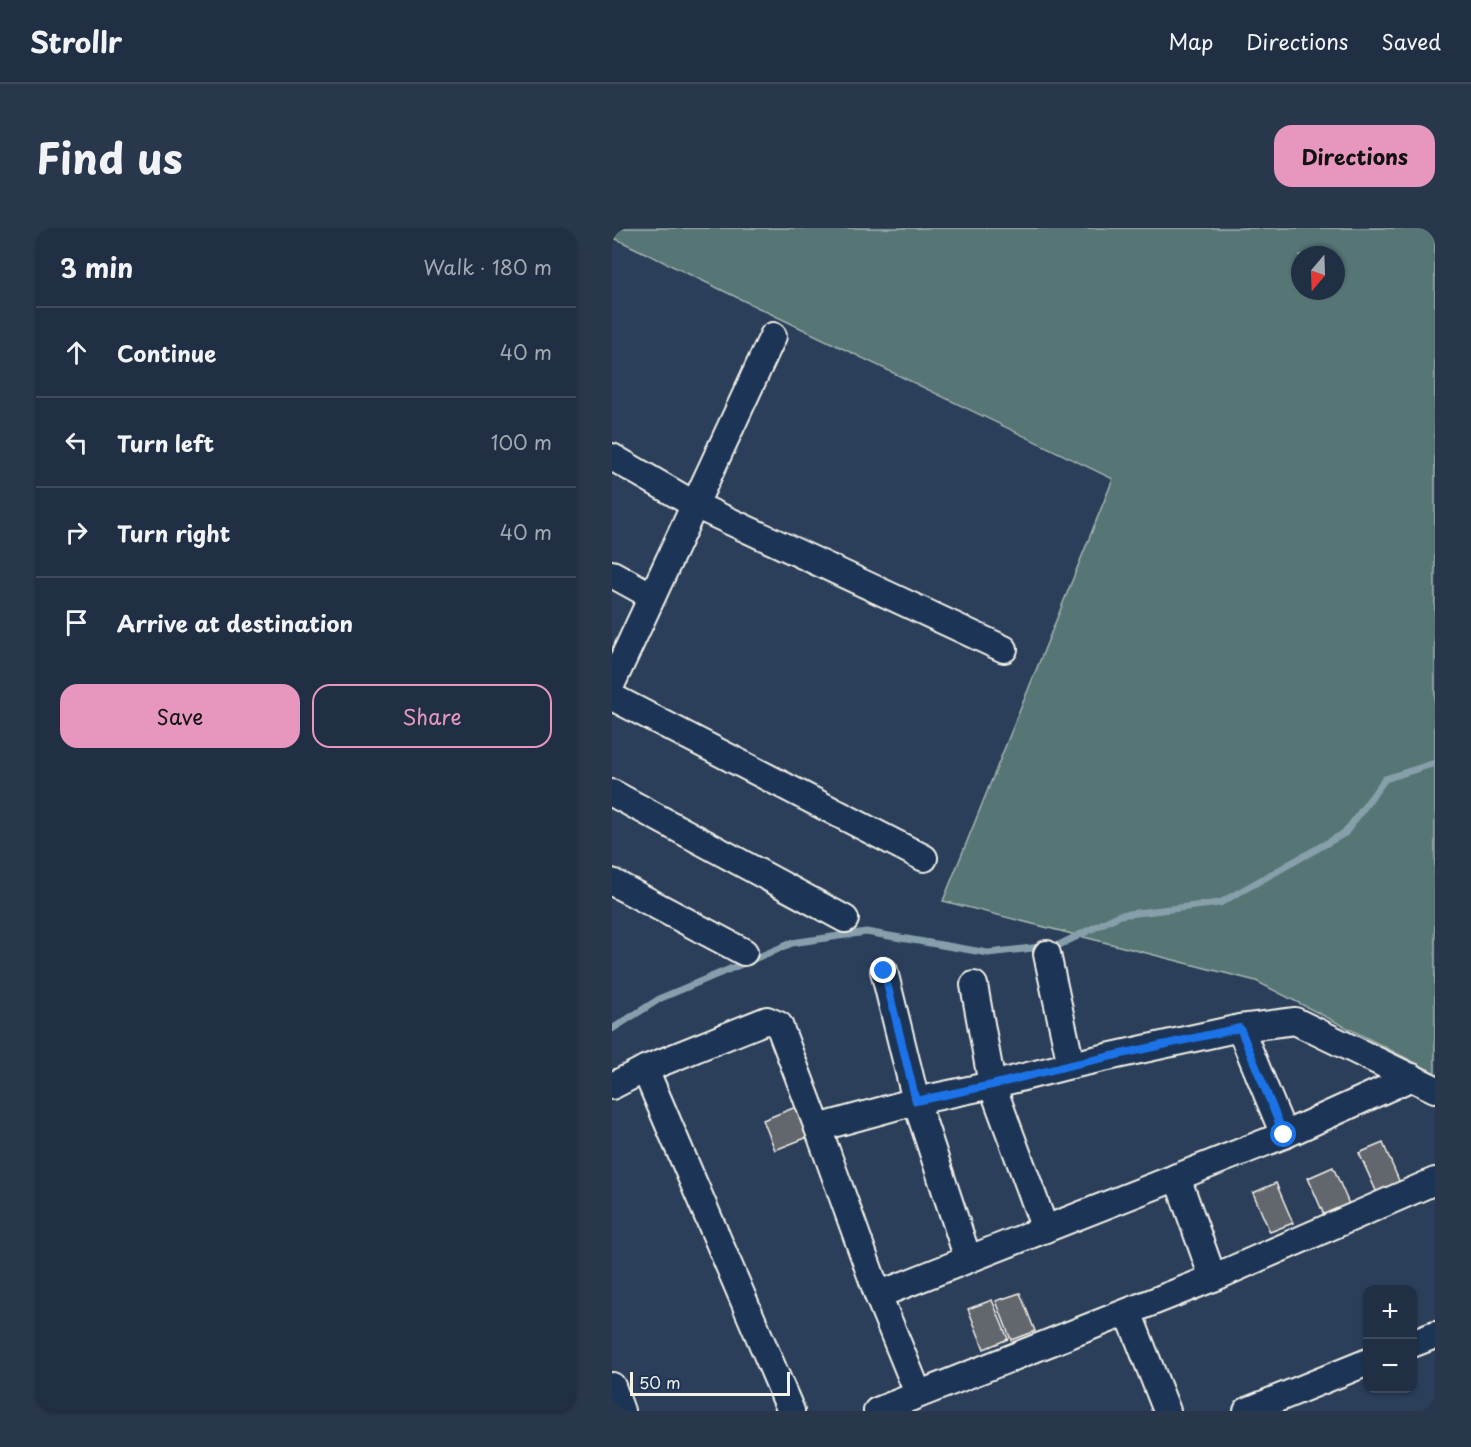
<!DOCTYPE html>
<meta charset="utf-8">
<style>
:root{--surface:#202f44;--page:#28374b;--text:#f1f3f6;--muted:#a2a9b2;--line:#3d4a5d;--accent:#e797bd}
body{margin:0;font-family:"Playpen Sans",sans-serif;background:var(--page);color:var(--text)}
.controls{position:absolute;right:18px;bottom:18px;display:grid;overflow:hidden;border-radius:12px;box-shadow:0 2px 4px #0004}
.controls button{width:54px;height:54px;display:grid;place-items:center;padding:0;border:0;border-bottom:2px solid var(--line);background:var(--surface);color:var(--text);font:30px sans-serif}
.compass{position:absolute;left:679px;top:18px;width:54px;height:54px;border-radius:50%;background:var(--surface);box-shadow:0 2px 4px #0004;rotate:199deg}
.scale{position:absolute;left:18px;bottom:15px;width:160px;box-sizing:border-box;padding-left:6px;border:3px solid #f4f1e8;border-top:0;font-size:16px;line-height:21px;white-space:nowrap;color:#f4f1e8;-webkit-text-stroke:4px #1d3557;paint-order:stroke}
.stop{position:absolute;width:18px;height:18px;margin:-14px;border:4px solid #1a73e8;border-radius:50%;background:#fff}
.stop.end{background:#1a73e8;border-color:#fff;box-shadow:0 2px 6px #0008}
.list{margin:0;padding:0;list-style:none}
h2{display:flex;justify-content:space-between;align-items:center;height:78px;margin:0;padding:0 24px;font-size:26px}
h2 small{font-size:20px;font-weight:400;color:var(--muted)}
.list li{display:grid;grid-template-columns:39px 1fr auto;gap:18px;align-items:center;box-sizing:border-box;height:90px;padding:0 24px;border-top:2px solid var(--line)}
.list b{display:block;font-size:22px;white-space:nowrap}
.list em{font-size:20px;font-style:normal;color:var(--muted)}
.actions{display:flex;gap:12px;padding:18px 24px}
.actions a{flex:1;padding:14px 0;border:2px solid var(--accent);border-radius:18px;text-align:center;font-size:21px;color:var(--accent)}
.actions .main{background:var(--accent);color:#111}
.icon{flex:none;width:33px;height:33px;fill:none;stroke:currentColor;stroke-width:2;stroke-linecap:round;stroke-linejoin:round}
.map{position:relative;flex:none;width:823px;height:1183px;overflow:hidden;border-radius:18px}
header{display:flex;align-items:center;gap:36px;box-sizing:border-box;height:84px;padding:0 30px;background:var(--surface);border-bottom:2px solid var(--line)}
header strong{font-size:28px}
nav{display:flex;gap:33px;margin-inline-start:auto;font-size:21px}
.intro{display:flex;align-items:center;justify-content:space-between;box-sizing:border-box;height:144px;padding:0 36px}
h1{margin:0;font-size:42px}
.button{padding:15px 27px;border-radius:18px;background:var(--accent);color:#111;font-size:21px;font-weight:700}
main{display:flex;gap:36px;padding:0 36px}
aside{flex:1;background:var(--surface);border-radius:18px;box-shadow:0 2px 4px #0004}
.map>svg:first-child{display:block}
</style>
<header>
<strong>Strollr</strong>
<nav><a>Map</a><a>Directions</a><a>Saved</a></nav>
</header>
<div class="intro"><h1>Find us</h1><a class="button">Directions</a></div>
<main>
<aside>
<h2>3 min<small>Walk · 180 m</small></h2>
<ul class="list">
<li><svg class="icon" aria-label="ahead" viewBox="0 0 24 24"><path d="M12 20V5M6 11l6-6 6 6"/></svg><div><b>Continue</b></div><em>40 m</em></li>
<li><svg class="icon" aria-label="left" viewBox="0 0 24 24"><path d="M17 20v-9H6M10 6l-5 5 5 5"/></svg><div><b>Turn left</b></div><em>100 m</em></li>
<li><svg class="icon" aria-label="right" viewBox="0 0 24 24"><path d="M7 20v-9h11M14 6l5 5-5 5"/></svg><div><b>Turn right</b></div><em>40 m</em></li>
<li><svg class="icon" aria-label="arrive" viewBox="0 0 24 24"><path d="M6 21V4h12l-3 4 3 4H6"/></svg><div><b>Arrive at destination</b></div></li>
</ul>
<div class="actions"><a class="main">Save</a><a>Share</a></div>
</aside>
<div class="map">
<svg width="823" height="1183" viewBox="0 0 823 1183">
<rect width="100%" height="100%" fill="#2b3f5b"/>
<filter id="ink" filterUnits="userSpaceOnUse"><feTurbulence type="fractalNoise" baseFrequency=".0167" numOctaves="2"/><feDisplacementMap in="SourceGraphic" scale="12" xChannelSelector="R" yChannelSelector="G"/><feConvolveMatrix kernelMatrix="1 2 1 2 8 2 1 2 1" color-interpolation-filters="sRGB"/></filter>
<g filter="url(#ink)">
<!-- green -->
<path fill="#567675" stroke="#a5b4ae" stroke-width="1.5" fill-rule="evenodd" d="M0,0H823V845L644,753L331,673L501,251L0,9ZM688,27H724V63H688Z"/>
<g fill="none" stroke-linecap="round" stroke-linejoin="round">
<!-- stream -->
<path stroke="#869fab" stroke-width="7" d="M0,801L49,770L180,715L254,704L376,725L447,717L508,687L608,675L733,605L773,551L823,535"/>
</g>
<!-- building -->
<g fill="#62666d" stroke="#f4f1e8" stroke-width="1.5">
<path d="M184,879L196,909L163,922L151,892Z"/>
<path d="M771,915L788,955L765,965L747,925Z"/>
<path d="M721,939L737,976L712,987L696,950Z"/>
<path d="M664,955L681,995L658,1004L641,965Z"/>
<path d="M408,1065L423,1103L399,1112L384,1073Z"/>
<path d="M380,1072L396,1111L372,1121L356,1081Z"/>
</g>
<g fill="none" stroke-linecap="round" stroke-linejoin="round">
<defs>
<g id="minor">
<path d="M0,229L83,277L392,421"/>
<path d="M0,346L40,368"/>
<path d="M0,455L161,108"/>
<path d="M0,469L312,630"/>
<path d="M0,565L233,691"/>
<path d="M0,654L132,724"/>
<path d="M435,726L459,837"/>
<path d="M272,743L304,873L356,1031"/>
<path d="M362,757L380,857L433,1001"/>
<path d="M628,800L672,907"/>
<path d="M33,841L179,1183"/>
<path d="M0,858L33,841L155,792L167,797L206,900L304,873L380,857L459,837L628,800L683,793L823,861"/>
<path d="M206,900L266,1067L306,1165"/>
<path d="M565,949L601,1050"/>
<path d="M266,1067L672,907L800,849"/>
<path d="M516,1084L555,1183"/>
<path d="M800,1116L823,1107"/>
<path d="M0,1158L9,1183"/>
<path d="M265,1183L601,1050L823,953"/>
<path d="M635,1183L756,1134"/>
</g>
</defs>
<!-- minor casing -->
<use href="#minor" stroke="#f4f1e8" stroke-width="30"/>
<!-- minor -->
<use href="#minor" stroke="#1d3557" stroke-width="26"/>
</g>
</g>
<g fill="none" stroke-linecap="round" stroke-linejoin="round" filter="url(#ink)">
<!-- route -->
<path stroke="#1a73e8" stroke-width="8" d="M272,743L304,873L380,857L459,837L628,800L672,907"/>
</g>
</svg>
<div class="controls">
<button>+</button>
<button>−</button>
</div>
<svg class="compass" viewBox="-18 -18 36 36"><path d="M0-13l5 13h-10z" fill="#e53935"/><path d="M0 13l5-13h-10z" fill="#a2a9b2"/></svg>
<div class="scale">50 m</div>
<div class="stop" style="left:672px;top:907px"></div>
<div class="stop end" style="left:272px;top:743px"></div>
</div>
</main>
